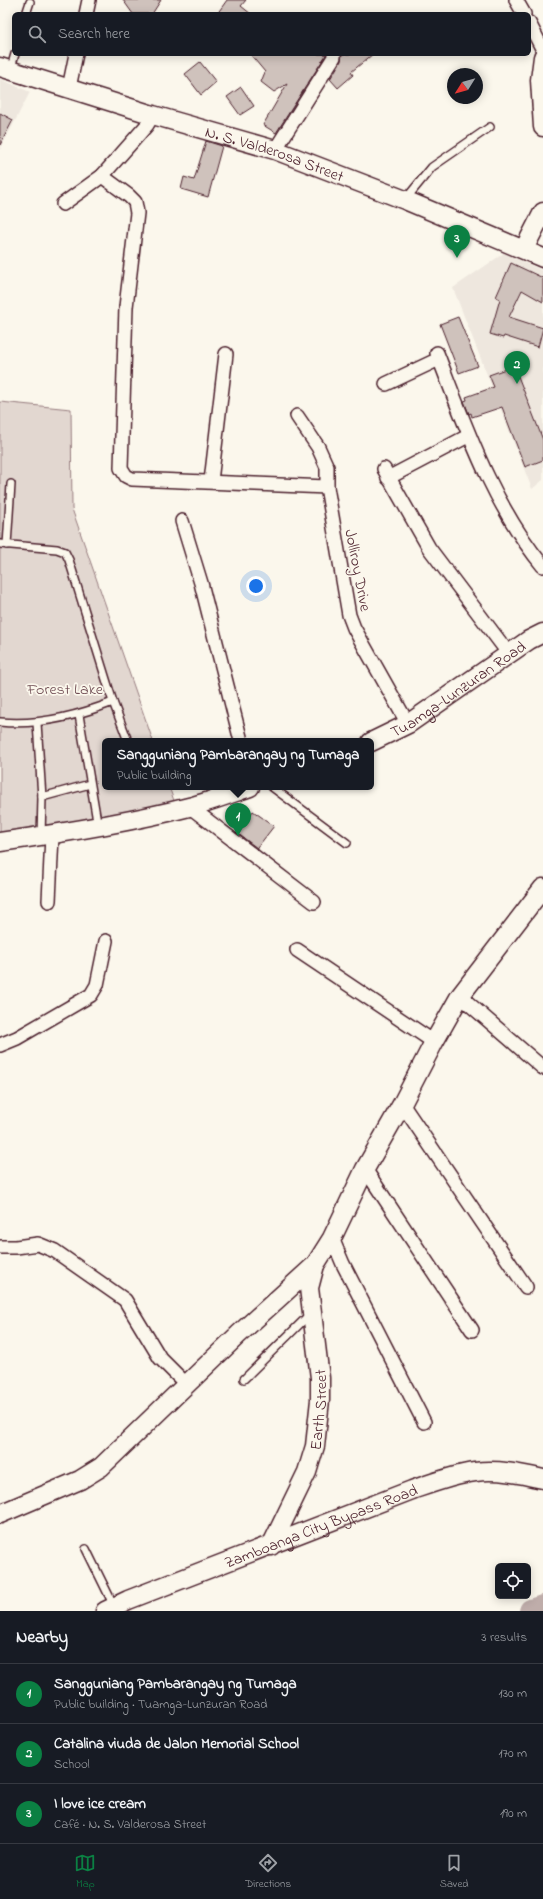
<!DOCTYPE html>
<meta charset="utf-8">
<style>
:root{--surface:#171b24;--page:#20242c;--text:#f1f3f6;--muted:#9ea1a6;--line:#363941;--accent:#0b8043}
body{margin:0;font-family:"Indie Flower",sans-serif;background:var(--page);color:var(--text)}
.controls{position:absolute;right:12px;bottom:12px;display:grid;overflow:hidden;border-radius:6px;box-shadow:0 2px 10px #0003}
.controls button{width:36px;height:36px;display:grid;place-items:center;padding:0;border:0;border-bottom:1px solid var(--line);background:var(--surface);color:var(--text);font:20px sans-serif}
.compass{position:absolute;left:447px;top:68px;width:36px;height:36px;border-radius:50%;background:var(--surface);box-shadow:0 2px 10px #0003;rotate:233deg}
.you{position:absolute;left:256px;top:586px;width:14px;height:14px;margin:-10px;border:3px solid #fff;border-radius:50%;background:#1a73e8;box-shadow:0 0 0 6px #1a73e833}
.badge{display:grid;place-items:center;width:26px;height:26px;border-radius:50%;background:var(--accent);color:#fff;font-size:13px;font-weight:700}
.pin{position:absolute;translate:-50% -33px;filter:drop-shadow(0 1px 2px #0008)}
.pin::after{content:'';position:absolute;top:21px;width:14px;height:12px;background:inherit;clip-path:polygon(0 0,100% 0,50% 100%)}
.popup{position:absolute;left:102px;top:738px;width:272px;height:52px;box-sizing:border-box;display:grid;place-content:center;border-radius:6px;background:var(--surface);filter:drop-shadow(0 1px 3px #0005);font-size:13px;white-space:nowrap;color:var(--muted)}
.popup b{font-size:15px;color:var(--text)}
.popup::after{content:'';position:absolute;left:50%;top:100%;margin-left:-8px;border:8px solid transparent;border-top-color:var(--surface)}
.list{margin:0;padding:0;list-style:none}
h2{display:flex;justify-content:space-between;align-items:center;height:52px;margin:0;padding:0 16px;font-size:17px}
h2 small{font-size:13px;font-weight:400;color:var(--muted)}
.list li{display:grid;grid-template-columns:26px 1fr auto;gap:12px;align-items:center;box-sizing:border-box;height:60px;padding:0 16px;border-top:1px solid var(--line)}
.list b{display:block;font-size:15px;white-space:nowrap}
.list p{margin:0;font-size:13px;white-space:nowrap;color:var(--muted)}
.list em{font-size:13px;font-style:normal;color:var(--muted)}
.icon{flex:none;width:22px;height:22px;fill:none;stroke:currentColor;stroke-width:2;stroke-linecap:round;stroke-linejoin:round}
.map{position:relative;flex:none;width:543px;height:1611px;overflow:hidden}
.search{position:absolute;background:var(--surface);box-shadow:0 2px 10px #0003;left:12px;right:12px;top:12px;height:44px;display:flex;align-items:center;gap:10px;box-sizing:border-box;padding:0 14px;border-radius:6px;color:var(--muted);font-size:15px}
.sheet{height:232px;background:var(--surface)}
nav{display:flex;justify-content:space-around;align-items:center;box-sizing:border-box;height:56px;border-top:1px solid var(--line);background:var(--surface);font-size:11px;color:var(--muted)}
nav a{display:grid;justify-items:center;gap:2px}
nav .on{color:var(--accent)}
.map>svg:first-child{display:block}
</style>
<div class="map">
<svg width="543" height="1611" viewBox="0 0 543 1611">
<rect width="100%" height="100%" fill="#fbf7ec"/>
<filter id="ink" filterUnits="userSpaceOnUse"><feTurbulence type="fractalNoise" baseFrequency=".025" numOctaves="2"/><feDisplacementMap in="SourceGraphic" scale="8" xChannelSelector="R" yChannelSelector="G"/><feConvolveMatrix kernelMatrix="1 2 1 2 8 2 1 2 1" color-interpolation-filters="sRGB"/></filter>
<g filter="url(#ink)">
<!-- built -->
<g fill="#eee7de">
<path d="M0,79L30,92L0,150Z"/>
<path d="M504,253L543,271V480L532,489L453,288Z"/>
</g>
<!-- green -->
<path fill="#e2d7d0" stroke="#967b7e" d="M0,402L71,409L72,509L153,741H105V787H169L176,806L0,835Z"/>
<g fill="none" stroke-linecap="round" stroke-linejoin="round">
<!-- river -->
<path stroke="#bfadaa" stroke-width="24" d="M531,1611L543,1607"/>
</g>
<!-- building -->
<g fill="#cfc2bc" stroke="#4a1f2b">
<path d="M123,0H161L152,14H133Z"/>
<path d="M227,0H246L241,6L251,14H217Z"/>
<path d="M250,54H324L326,55L276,133L263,125L287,84L274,92L261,82L265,72Z"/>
<path d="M342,54H373L351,72L353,75L338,88L330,79L341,61Z"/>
<path d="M200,62L216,82L201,95L185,74Z"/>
<path d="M241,87L254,106L240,115L227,97Z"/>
<path d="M0,113L13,120L0,145Z"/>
<path d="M206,141L222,146L208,197L181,189L184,177L194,180Z"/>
<path d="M511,263L543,278V302L522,290L509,317L543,328L538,347L504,336L503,338L490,334L500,299L496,297Z"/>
<path d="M458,317L478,366L459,373L440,324Z"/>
<path d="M514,366L543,440V460L525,467L502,407L472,417L471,413L469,414L464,401L467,400L466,397L494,387L489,375Z"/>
<path d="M253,811L274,826L257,848L237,833Z"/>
</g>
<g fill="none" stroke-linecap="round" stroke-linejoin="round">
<defs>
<g id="lane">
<path d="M26,14L30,2"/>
<path d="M10,71L15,54"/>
<path d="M405,200L432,167L490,127"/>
<path d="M0,544L57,549L65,552L69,560L113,702L128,741"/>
<path d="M7,545L11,484"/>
<path d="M79,715L98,827"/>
<path d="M0,722C39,726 77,716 113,702"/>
<path d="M37,723L42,797L41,836"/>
<path d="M272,787L347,843"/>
<path d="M42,797L90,784"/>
<path d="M244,1379L311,1313"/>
<path d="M86,1549L114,1606"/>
</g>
<g id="street">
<path d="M516,0L524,14"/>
<path d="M86,14L89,0"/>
<path d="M529,23L543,50"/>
<path d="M69,88L76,54"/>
<path d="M275,150L334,57V54"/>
<path d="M102,176L129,196L135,202L137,213L126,307L121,468L126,476L132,479L327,487"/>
<path d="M63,204L102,176L147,125L153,115"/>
<path d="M437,353C466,427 492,504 543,566"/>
<path d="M386,384L439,359"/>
<path d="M297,416L318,447L327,467V487L349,615L354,628L408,724"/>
<path d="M384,469L429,548L509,654"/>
<path d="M388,478L468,436"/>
<path d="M211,481L226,354"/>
<path d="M182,521L201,583L241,741"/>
<path d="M190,807L314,902"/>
<path d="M49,901L52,835"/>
<path d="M297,950L434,1042"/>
<path d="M460,996L543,1068"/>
<path d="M0,1045L17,1038L91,995L97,985L106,941"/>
<path d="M402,1104L526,1287"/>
<path d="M365,1169L472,1330"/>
<path d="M332,1238L343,1264L424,1422"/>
<path d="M0,1247H16L38,1244L55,1251L125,1300L160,1358L187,1385"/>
</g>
<g id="secondary">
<path d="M543,57L540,80L543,127"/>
<path id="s1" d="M0,67L153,115L275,150L405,200L543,258"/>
<path d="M524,249L543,212"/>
<path id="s2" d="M371,742L408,724L529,640L543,633"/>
<path d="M0,842C63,833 127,823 189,807C209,802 230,794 250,787"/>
<path d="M0,1514L80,1480L101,1467L239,1334L315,1265L332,1238L365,1169L402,1104L434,1042L460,996L543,888"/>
<path id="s3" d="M271,1546L307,1472L315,1446L320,1400V1378L309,1288L315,1265"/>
<path id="s4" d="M105,1611L128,1600L412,1490C432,1483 453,1475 475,1472C498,1469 521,1474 543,1479"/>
</g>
</defs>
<!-- lane casing -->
<use href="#lane" stroke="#4a1f2b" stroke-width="10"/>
<!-- street casing -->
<use href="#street" stroke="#4a1f2b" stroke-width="16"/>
<!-- secondary casing -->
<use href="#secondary" stroke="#4a1f2b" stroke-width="21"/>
<!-- lane -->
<use href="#lane" stroke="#fbf7ec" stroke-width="7"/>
<!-- street -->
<use href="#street" stroke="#fbf7ec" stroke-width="13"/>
<!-- secondary -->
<use href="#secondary" stroke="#fbf7ec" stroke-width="18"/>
</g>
</g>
<g text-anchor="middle" stroke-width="3.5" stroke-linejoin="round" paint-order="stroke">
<!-- street labels -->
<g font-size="16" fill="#4a1f2b" stroke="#fbf7ec">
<text dy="6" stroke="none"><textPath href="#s1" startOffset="288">N. S. Valderosa Street</textPath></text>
<text transform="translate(359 570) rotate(79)" y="6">Jolliroy Drive</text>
<text dy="6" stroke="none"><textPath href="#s2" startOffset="102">Tuamga-Lunzuran Road</textPath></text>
<text dy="6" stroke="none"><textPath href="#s3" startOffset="146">Earth Street</textPath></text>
<text dy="6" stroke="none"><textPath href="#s4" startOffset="232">Zamboanga City Bypass Road</textPath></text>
</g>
<!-- park labels -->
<g font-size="16" fill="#704d54" stroke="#fbf7ec">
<text x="65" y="694">Forest Lake</text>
</g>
</g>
</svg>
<div class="controls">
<button><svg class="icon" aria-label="locate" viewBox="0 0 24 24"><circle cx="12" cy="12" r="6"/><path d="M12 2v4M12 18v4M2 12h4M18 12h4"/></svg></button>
</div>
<svg class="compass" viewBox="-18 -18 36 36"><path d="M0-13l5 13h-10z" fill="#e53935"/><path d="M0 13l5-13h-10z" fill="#9ea1a6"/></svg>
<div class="you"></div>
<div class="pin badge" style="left:238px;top:836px">1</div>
<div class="popup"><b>Sangguniang Pambarangay ng Tumaga</b>Public building</div>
<div class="pin badge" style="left:517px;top:384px">2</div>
<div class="pin badge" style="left:457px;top:258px">3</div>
<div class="search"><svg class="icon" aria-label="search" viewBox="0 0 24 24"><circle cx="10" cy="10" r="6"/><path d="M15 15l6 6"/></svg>Search here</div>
</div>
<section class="sheet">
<h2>Nearby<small>3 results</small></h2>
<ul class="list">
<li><span class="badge">1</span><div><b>Sangguniang Pambarangay ng Tumaga</b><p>Public building · Tuamga-Lunzuran Road</p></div><em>130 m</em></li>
<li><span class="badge">2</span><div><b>Catalina viuda de Jalon Memorial School</b><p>School</p></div><em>170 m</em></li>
<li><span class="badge">3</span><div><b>I love ice cream</b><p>Café · N. S. Valderosa Street</p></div><em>190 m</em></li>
</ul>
</section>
<nav>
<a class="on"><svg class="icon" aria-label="map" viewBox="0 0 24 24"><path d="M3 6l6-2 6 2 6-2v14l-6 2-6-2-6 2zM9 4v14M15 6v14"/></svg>Map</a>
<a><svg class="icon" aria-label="directions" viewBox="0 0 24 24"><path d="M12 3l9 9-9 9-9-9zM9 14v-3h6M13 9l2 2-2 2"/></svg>Directions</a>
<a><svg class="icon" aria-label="saved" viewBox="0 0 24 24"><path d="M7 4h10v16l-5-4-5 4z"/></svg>Saved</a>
</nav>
